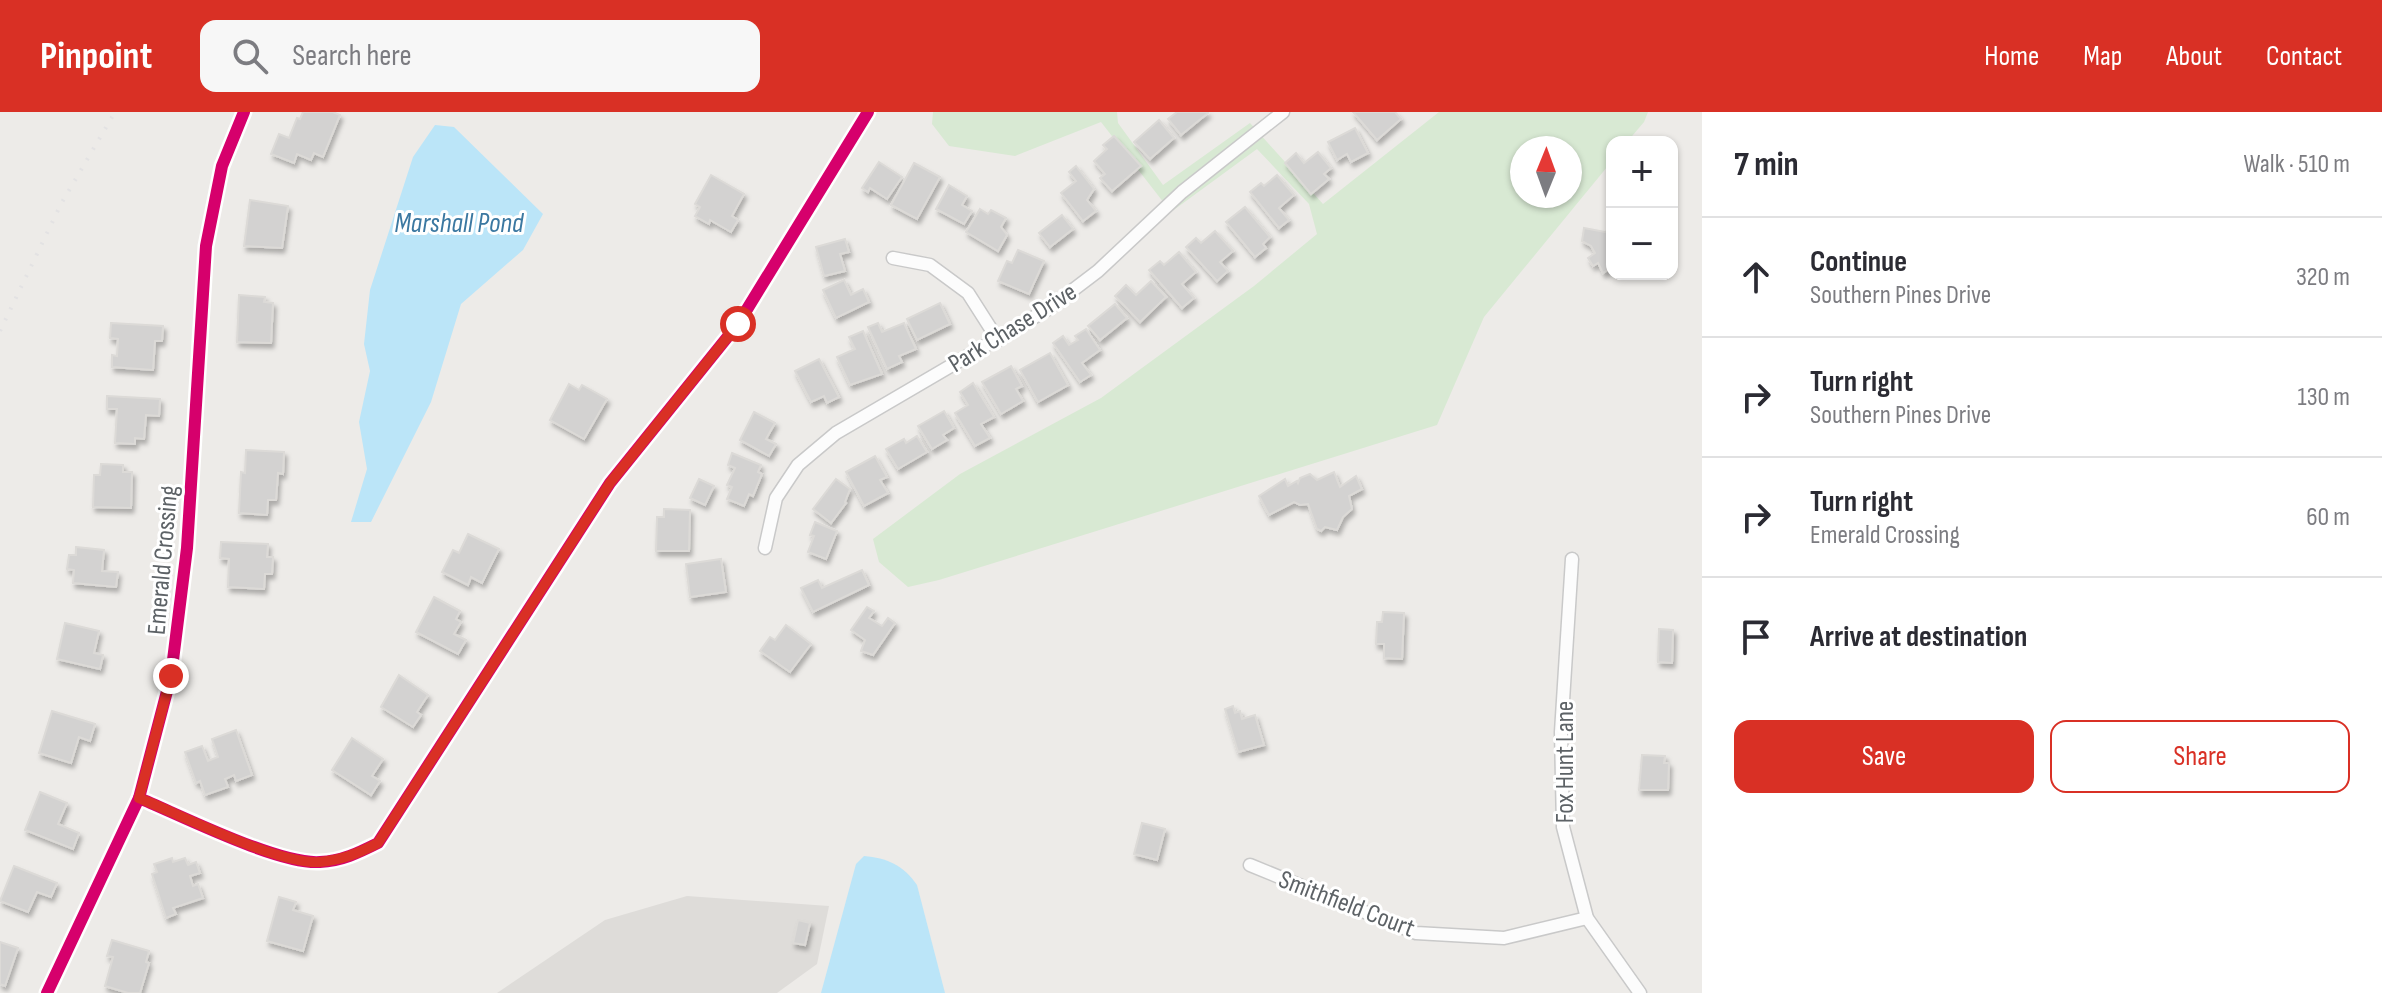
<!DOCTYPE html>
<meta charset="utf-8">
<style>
:root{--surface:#fff;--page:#f7f7f7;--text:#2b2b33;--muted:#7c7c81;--line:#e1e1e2;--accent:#d93025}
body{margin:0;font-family:"Sofia Sans Condensed",sans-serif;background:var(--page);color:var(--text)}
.controls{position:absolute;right:24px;top:24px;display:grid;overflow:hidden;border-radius:16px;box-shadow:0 2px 6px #0004}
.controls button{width:72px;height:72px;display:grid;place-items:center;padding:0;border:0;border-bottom:2px solid var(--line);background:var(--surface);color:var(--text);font:40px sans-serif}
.compass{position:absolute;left:1510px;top:24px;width:72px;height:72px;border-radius:50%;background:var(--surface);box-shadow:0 2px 6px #0004;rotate:1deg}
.stop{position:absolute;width:24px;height:24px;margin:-18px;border:6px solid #d93025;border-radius:50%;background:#fff}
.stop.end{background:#d93025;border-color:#fff;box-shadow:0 2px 8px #0008}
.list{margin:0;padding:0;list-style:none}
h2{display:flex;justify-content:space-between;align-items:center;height:104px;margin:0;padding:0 32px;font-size:34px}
h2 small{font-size:26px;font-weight:400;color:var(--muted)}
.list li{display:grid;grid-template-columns:52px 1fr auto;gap:24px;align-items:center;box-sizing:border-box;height:120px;padding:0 32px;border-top:2px solid var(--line)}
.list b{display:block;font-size:30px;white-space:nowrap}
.list p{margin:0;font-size:26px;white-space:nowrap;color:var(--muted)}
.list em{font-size:26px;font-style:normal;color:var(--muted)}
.actions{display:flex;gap:16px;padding:24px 32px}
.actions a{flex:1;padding:18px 0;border:2px solid var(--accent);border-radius:16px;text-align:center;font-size:28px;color:var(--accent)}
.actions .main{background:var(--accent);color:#fff}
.icon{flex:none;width:44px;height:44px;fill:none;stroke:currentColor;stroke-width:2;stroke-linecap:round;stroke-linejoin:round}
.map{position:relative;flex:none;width:1702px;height:881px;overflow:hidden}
header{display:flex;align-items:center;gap:48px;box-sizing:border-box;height:112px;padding:0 40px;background:var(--accent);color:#fff}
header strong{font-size:38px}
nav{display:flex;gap:44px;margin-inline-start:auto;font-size:28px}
.search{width:560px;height:72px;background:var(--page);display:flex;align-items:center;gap:20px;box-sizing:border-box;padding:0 28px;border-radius:16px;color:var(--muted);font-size:30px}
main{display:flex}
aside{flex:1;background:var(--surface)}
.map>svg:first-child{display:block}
</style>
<header>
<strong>Pinpoint</strong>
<div class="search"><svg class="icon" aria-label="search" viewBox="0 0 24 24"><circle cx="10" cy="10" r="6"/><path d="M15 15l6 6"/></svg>Search here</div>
<nav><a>Home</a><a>Map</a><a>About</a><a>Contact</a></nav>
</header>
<main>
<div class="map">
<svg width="1702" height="881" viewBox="0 0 1702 881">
<defs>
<filter id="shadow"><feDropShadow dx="2.5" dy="4.5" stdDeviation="2" flood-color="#0004"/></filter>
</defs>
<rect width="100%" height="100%" fill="#edebe8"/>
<!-- industrial -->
<path fill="#dedcd9" d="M687,784L829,794L817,852L777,881H497L605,808Z"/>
<!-- green -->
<path fill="#d8e9d3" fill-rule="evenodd" d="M933,0H1117L1118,11L1163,73L1250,11L1323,92L1439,0H1648L1644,10L1627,30H1612V49L1484,205L1437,313L939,468L908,475L879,450L873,427L960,362L1101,286L1254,174L1317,122L1309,92L1257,37L1171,100L1101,10L1015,44L949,34L932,12ZM1522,36H1570V84H1522Z"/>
<!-- water -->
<g fill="#bbe5f8">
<path d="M435,13L454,15L543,102L523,138L461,192L431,290L371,410H351L367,357L359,310L370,259L364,232L370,178L413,45Z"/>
<path d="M864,744C887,746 903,753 917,773L945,881H821L856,752Z"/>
</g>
<!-- building -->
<g fill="#d3d2d1" stroke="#dcdad7" stroke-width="2" filter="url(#shadow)">
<path d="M303,0H333L340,3L323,45L314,41L311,48L297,42L294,51L271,42L279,22L289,26L297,6L300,7Z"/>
<path d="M1177,0H1207L1208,1L1181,23L1168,7Z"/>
<path d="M1353,0H1395L1401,7L1377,28Z"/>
<path d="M1159,8L1174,26L1150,47L1134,30Z"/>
<path d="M1355,16L1368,41L1351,50L1347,42L1337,48L1328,30Z"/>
<path d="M1114,24L1141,54L1112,79L1100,66L1105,62L1094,49L1107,37L1103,33Z"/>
<path d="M1318,40L1331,56L1324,62L1329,67L1311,82L1285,51L1296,41L1304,51Z"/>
<path d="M879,50L902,65L887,87L870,76L868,80L862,76Z"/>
<path d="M914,51L940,65L917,107L891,93Z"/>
<path d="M1076,54L1094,77L1087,88L1096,99L1083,109L1061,81L1076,69L1069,60Z"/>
<path d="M711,63L744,82L732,104L738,108L731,120L710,108L709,112L695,104L700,95L695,92Z"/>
<path d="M1277,63L1294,83L1279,96L1289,108L1279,116L1250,80L1261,71L1264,74Z"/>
<path d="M949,73L967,84L962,93L972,99L964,112L936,97Z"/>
<path d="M250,88L288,94L282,136L244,134Z"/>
<path d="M1245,95L1270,125L1263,132L1266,136L1255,145L1226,110Z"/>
<path d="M980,97L988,102L991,98L1006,106L1001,115L1007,123L998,139L966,120Z"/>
<path d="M1062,103L1073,117L1050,135L1039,121Z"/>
<path d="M1584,116L1605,120L1612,116V155L1603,161L1598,151L1593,154L1588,146L1595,141L1591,134L1582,129Z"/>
<path d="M1215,119L1233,139L1220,150L1228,159L1217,169L1186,135L1196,126L1201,131Z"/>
<path d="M845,127L849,140L840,142L845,159L824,164L816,135Z"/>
<path d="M1018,138L1044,149L1029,182L998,169L1007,149L1012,151Z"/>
<path d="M1179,140L1196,160L1182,172L1194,186L1182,196L1149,158L1160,149L1164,153Z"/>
<path d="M844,168L851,183L863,177L869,190L836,206L823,178Z"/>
<path d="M1151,169L1166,185L1140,210L1115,184L1126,173L1136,183Z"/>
<path d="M239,183L265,185L264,190L273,191L271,231L237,230Z"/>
<path d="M940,191L950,212L917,228L907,207Z"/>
<path d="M1115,192L1127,206L1100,228L1088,214Z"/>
<path d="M111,211L163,214L162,229H155L153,258L112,255V243L117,244L118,227L110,226Z"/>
<path d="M878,211L882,220L904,211L916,237L899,244L902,250L887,257L868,215Z"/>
<path d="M1086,217L1100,238L1082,251L1091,263L1080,270L1053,231L1063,224L1069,233L1078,228L1075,224Z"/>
<path d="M863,219L882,262L850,273L837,245L855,237L849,225Z"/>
<path d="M1050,241L1068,273L1038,290L1020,258Z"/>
<path d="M819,247L839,285L827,291L824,284L811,290L795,259Z"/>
<path d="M1011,254L1022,274L1016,277L1023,289L1001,302L982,270Z"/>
<path d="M973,271L994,305L981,312L990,326L975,334L955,301L968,293L960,280Z"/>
<path d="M569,272L579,278L582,273L607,287L584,327L550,308Z"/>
<path d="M107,284L160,287L159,304L146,303L144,327L135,326V332L115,331L117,297H107Z"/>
<path d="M944,299L954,316L943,323L947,328L932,337L918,314Z"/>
<path d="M754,300L775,311L766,327L776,332L769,344L740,328Z"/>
<path d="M917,324L927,340L898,357L886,337L904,327L906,331Z"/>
<path d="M246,338L284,340L283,362L278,361L276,388H268L267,403L239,401L241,360L245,361Z"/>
<path d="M732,341L761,353L758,360L762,362L753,384L749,382L744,394L727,387L732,375L727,373L735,356L728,353Z"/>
<path d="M875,344L887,365L880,368L888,381L864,394L846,360Z"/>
<path d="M101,352L123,353V360H132L131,396L93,395L94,363H100Z"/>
<path d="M1334,360L1340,375L1356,364L1362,377L1349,384L1352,397L1343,405L1337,418L1325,415L1321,419L1317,417L1308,392L1300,393L1294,390L1269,403L1259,384L1285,367L1288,374L1297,369L1298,371L1300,366L1310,362L1317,368Z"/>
<path d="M699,367L714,374L705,393L690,386Z"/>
<path d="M836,367L850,377L845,390L846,391L831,411L813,397Z"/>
<path d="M664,397L690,398L689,439H656L657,405H664Z"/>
<path d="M815,410L837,419L826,447L808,440L814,424L810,423Z"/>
<path d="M468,422L499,437L482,471L471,465L468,473L442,460L453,438L459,441Z"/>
<path d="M221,430L268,432L267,445H273L272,462H265L264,477L228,475L229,447L220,446Z"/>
<path d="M76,435L104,438L102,459L118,460L116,475L73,471L74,458L67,457L69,443H76Z"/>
<path d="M721,447L726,480L690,485L686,452Z"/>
<path d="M862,458L869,473L813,500L801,476L818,468L822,476Z"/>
<path d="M434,485L460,499L456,507L461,510L454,522L466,528L458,542L416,520Z"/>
<path d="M867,495L874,499L869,506L882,514L888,506L895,511L873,543L861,539L865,528L851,518Z"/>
<path d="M1383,500L1404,501L1402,547L1384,546V532H1376L1377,510H1382Z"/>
<path d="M65,511L99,519L94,541L103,543L100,557L57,547Z"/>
<path d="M786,513L811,532L790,560L760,539L770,525L775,528Z"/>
<path d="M1659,517L1673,518L1672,551L1658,550Z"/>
<path d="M399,563L428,583L417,600L421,603L413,615L381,595Z"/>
<path d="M1233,594L1235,601L1240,599L1242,607L1255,603L1264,633L1238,640L1225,597Z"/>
<path d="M52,599L95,612L90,629L79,625L71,651L39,641Z"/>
<path d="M236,618L252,663L236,669L234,663L225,667L228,675L205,683L200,669L196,671L185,640L202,634L208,649L218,645L212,627Z"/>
<path d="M352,626L383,647L372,664L380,669L371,683L332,658Z"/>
<path d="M1642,643L1665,644L1664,651H1669L1668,678H1639Z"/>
<path d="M40,680L67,691L58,712L79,721L73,737L25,718Z"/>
<path d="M1142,711L1165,717L1157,748L1134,742Z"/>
<path d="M172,746L173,750L185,746L188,753L196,750L200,761L190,764L193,774L198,772L203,786L173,796L176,802L166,806L152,762L157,760L154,752Z"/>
<path d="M14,754L57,771L51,785L37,780L28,800L0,789Z"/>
<path d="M279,785L296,790L293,798L313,804L303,839L267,829Z"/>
<path d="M798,808L810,811L805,833L793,831Z"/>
<path d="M112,828L149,839L146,850L149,851L140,881H128L105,874L113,845L107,844Z"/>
<path d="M0,830L18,836L5,874L0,872Z"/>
</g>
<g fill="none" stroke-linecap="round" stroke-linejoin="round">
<defs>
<g id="street">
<path d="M893,146L930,153L968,181L998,228"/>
<path d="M765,436L776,386L798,353L836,321L1048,197L1098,159L1182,80L1283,0"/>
<path d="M1572,447L1561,620L1563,715L1587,806L1640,881"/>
<path d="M139,686C180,703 279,753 320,750C342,749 358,741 378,731L610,371L738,212L868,0"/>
<path d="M1250,753L1416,821L1504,826L1587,806"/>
<path d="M47,881L139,686L171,564L187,436L206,134L222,54L244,0"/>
</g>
</defs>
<!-- street casing -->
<use href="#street" stroke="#c9c9c9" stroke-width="15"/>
<!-- street -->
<use href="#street" stroke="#fcfcfc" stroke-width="12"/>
<!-- rail -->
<path stroke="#e3e2e3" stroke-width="4" stroke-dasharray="2 10" stroke-linecap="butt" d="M0,219L61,92L115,0"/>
<defs>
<g id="cycleway">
<path d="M139,686C180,703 279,753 320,750C342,749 358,741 378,731L610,371L738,212L868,0"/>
<path d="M47,881L139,686L171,564L187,436L206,134L222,54L244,0"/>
</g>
</defs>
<!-- cycleway casing -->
<use href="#cycleway" stroke="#fff" stroke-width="17"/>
<!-- cycleway -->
<use href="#cycleway" stroke="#d6006c" stroke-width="12"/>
</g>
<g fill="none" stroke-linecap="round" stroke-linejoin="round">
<!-- route -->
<path stroke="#d93025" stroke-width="10" d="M171,564L139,686C181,703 279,753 320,750C342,748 359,741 378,731L610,371L738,212"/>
</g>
<g text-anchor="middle" stroke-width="6" stroke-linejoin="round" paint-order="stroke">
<!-- street labels -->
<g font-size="26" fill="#5d6266" stroke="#fff">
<text transform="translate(1012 215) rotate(-32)" y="9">Park Chase Drive</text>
<text transform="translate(162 448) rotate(-85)" y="9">Emerald Crossing</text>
<text transform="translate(1564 650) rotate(-90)" y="9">Fox Hunt Lane</text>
<text transform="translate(1347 791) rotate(21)" y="9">Smithfield Court</text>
</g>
<!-- water labels -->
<g font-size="28" font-style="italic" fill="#3b78a1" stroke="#fff">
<text x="459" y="120">Marshall Pond</text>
</g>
</g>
</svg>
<div class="controls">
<button>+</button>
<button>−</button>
</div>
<svg class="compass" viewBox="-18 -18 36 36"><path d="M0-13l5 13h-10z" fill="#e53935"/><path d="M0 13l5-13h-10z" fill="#7c7c81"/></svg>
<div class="stop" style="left:738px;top:212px"></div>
<div class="stop end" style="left:171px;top:564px"></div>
</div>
<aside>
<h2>7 min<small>Walk · 510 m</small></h2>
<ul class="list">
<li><svg class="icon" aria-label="ahead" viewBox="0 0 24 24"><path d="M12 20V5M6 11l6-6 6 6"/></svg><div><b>Continue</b><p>Southern Pines Drive</p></div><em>320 m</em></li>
<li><svg class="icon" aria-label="right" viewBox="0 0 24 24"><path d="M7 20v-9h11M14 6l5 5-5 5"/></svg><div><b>Turn right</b><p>Southern Pines Drive</p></div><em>130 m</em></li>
<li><svg class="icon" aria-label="right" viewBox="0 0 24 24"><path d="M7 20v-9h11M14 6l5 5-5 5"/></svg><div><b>Turn right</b><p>Emerald Crossing</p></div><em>60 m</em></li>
<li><svg class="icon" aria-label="arrive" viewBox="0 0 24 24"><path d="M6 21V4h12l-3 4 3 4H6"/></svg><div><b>Arrive at destination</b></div></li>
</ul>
<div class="actions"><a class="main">Save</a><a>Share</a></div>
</aside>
</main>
